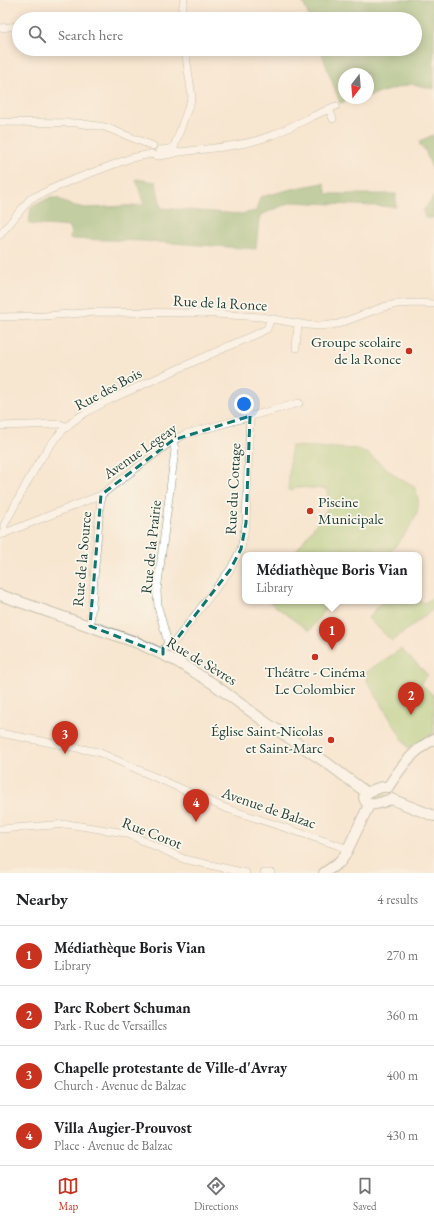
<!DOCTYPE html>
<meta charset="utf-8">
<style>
:root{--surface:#fff;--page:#f6f6f6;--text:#202124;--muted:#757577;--line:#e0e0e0;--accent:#c8321e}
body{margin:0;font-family:"EB Garamond",serif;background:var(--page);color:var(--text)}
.compass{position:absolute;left:338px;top:68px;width:36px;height:36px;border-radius:50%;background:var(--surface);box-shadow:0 2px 10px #0003;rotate:196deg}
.you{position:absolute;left:244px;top:404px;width:14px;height:14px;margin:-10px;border:3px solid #fff;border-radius:50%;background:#1a73e8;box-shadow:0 0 0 6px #1a73e833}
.badge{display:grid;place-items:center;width:26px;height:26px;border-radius:50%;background:var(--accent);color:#fff;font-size:13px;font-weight:700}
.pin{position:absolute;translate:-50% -33px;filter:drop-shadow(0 1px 2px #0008)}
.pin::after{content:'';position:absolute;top:21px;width:14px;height:12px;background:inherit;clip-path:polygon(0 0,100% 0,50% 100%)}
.popup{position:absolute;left:242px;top:552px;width:180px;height:52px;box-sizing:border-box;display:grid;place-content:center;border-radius:8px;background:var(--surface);filter:drop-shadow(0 1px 3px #0005);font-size:13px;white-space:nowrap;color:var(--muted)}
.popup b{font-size:15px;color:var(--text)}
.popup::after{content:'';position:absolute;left:50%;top:100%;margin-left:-8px;border:8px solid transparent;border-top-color:var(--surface)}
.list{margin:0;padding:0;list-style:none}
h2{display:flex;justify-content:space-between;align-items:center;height:52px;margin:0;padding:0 16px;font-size:17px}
h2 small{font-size:13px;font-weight:400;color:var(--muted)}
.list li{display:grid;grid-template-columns:26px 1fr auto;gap:12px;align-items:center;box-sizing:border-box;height:60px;padding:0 16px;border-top:1px solid var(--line)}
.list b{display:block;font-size:15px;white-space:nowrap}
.list p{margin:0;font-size:13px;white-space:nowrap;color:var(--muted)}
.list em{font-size:13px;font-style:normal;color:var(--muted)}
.icon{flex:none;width:22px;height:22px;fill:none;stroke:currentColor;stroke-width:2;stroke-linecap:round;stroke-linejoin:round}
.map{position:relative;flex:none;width:434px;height:873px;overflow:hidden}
.search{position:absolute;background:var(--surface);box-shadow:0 2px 10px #0003;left:12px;right:12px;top:12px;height:44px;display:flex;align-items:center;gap:10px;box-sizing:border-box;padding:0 14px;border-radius:22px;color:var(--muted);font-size:15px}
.sheet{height:292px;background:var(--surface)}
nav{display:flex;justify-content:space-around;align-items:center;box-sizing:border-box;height:56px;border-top:1px solid var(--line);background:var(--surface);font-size:11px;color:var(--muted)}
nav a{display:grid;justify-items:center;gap:2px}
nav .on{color:var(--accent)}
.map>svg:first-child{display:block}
</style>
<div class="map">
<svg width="434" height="873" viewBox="0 0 434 873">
<rect width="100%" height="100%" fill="#fbf7ec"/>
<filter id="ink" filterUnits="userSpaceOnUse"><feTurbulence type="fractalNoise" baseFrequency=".025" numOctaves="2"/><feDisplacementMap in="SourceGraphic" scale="8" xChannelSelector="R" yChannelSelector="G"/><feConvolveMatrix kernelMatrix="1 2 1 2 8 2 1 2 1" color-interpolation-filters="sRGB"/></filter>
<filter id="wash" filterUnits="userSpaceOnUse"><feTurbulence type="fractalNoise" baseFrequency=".012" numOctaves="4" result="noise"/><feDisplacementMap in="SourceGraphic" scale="16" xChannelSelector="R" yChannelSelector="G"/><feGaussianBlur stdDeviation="0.9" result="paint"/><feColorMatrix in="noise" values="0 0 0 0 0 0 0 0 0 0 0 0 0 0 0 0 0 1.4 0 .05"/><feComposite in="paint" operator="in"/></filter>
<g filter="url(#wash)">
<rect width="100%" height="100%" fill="#f7e6d0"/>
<!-- green -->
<g fill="#a2cc78" stroke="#608456">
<path d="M291,446L357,449L368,454L400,479L413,485C415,489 418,495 418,500C421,518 399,541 388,555H293L326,511L328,503L327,489L295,487L294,490H288Z"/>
<path d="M434,597V609L392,641L368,618L383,601H419V600L424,603Z"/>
<path d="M268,601H331L309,631Z"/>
<path d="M401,649L428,675L422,681L421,684L434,696V733L408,748L366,679L367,671Z"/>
<path d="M384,791L387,794L385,796L370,801L369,797Z"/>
</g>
<!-- forest -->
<g fill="#81b068" stroke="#50764e">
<path d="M302,0H434V89L411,84L368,96V74H344V98H360L340,103L320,49H415V19H310Z"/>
<path d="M433,135L434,136V174L425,150L420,146V141Z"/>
<path d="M136,179L156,182L161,208L240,214L256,211L260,197L296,188L324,183L327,194H396V207L292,202L265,213L259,219L256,249L143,241L70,239L71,227L29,224L31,207L49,198H57L70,205L86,208L144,205Z"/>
<path d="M434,196V218H425L423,211Z"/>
</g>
</g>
<g filter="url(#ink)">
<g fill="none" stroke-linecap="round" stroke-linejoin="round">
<defs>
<g id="minor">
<path d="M180,19L184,0"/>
<path d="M0,28L19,26"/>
<path d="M329,109L333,119"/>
<path d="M0,122L77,123L105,127L153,146"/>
<path d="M174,147L192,97L185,49"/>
<path d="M160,150L170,149L174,147"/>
<path d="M151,154C158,159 172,153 180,152C210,148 241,147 270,136C292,127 314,115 336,106"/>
<path d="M0,235L30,199L67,182L131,158L151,154"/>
<path d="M0,317L44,316L95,312L199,313L261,317L307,325L320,326L338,324L383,307L397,304L418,303L434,304"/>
<path d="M296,348L298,324"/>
<path d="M0,426L60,424L67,427"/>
<path d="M4,534V525C22,494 37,458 62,431C76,417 93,408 111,399L267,329L271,318"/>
<path d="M0,535L101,495L173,440L186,434L299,403"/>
<path d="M90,626L101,495"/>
<path d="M168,647V643L158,607L157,591L175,450L173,440"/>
<path d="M163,654C164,645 168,643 176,640L230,570L241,549L246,523L250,416"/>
<path d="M0,733L98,752L225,808L349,849"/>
<path d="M0,829L67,824L126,833L184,859L246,873"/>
<path d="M264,873H271"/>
</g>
<g id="secondary">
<path d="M0,595L138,643L176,661L212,683L268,724L327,763L367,793"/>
<path d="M388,787C402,766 411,752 434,739"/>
<path d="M388,787C381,786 367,791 364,797C366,810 383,802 391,799"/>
<path d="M391,799L434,816"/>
<path d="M324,873L340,862L345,855L369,805"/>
</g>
</defs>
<!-- minor casing -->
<use href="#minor" stroke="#8b9282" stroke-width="8"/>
<!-- secondary casing -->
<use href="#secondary" stroke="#8b9282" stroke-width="12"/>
<!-- minor -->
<use href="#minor" stroke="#fff" stroke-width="7"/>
<!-- secondary -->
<use href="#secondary" stroke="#fff" stroke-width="10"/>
</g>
</g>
<!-- marked area -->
<path d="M0 0H434V873H0ZM250,416L246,523L241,549L230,570L176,640L163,648V654L90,626L101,495L173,440Z" fill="#f7e6d0" fill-opacity=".55" fill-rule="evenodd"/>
<path fill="none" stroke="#0f766e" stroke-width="3" stroke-dasharray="8 5" stroke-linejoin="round" d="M250,416L246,523L241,549L230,570L176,640L163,648V654L90,626L101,495L173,440Z"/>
<!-- markers -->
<g fill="#c8321e" stroke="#fbf7ec" stroke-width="1.5">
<circle cx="409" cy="351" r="4"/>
<circle cx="310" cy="511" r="4"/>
<circle cx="315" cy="657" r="4"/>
<circle cx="331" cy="740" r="4"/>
</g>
<g text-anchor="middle" stroke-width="3.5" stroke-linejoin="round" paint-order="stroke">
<!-- street labels -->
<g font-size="15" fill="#1f3d34" stroke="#fbf7ec">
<text transform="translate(220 303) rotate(3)" y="5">Rue de la Ronce</text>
<text transform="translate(108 389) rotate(-28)" y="5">Rue des Bois</text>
<text transform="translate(140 451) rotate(-35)" y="5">Avenue Legeay</text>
<text transform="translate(233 489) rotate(-87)" y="5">Rue du Cottage</text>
<text transform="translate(151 547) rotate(-84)" y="5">Rue de la Prairie</text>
<text transform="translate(82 559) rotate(-85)" y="5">Rue de la Source</text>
<text transform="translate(202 661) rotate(31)" y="5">Rue de Sèvres</text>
<text transform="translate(269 808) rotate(19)" y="5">Avenue de Balzac</text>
<text transform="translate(152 833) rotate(21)" y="5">Rue Corot</text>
</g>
<!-- poi labels -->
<g font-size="15" fill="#1f3d34" stroke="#fbf7ec" text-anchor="end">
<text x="401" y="347">Groupe scolaire<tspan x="401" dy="17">de la Ronce</tspan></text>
<text x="318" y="507" text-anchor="start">Piscine<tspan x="318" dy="17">Municipale</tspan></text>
<text x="315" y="677" text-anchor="middle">Théâtre - Cinéma<tspan x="315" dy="17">Le Colombier</tspan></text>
<text x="323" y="736">Église Saint-Nicolas<tspan x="323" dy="17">et Saint-Marc</tspan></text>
</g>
</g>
</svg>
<svg class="compass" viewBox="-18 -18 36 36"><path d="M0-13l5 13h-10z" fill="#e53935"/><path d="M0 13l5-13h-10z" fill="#757577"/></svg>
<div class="you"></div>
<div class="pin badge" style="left:332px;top:650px">1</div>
<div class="popup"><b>Médiathèque Boris Vian</b>Library</div>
<div class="pin badge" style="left:411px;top:715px">2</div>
<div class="pin badge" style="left:65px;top:754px">3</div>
<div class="pin badge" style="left:196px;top:822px">4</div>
<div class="search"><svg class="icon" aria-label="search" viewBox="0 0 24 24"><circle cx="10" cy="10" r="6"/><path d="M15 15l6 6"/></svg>Search here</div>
</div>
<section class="sheet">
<h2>Nearby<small>4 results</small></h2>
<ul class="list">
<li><span class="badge">1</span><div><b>Médiathèque Boris Vian</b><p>Library</p></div><em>270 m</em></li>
<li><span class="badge">2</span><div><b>Parc Robert Schuman</b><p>Park · Rue de Versailles</p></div><em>360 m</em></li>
<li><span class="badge">3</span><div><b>Chapelle protestante de Ville-d'Avray</b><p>Church · Avenue de Balzac</p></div><em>400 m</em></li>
<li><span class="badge">4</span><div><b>Villa Augier-Prouvost</b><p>Place · Avenue de Balzac</p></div><em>430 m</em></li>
</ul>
</section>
<nav>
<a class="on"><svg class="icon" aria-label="map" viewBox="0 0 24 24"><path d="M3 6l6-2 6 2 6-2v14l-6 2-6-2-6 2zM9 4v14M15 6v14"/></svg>Map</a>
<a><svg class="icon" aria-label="directions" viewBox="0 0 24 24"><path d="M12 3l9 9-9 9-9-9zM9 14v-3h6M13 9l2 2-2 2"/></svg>Directions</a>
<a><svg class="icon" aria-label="saved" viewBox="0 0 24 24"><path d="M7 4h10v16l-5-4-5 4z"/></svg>Saved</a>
</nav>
